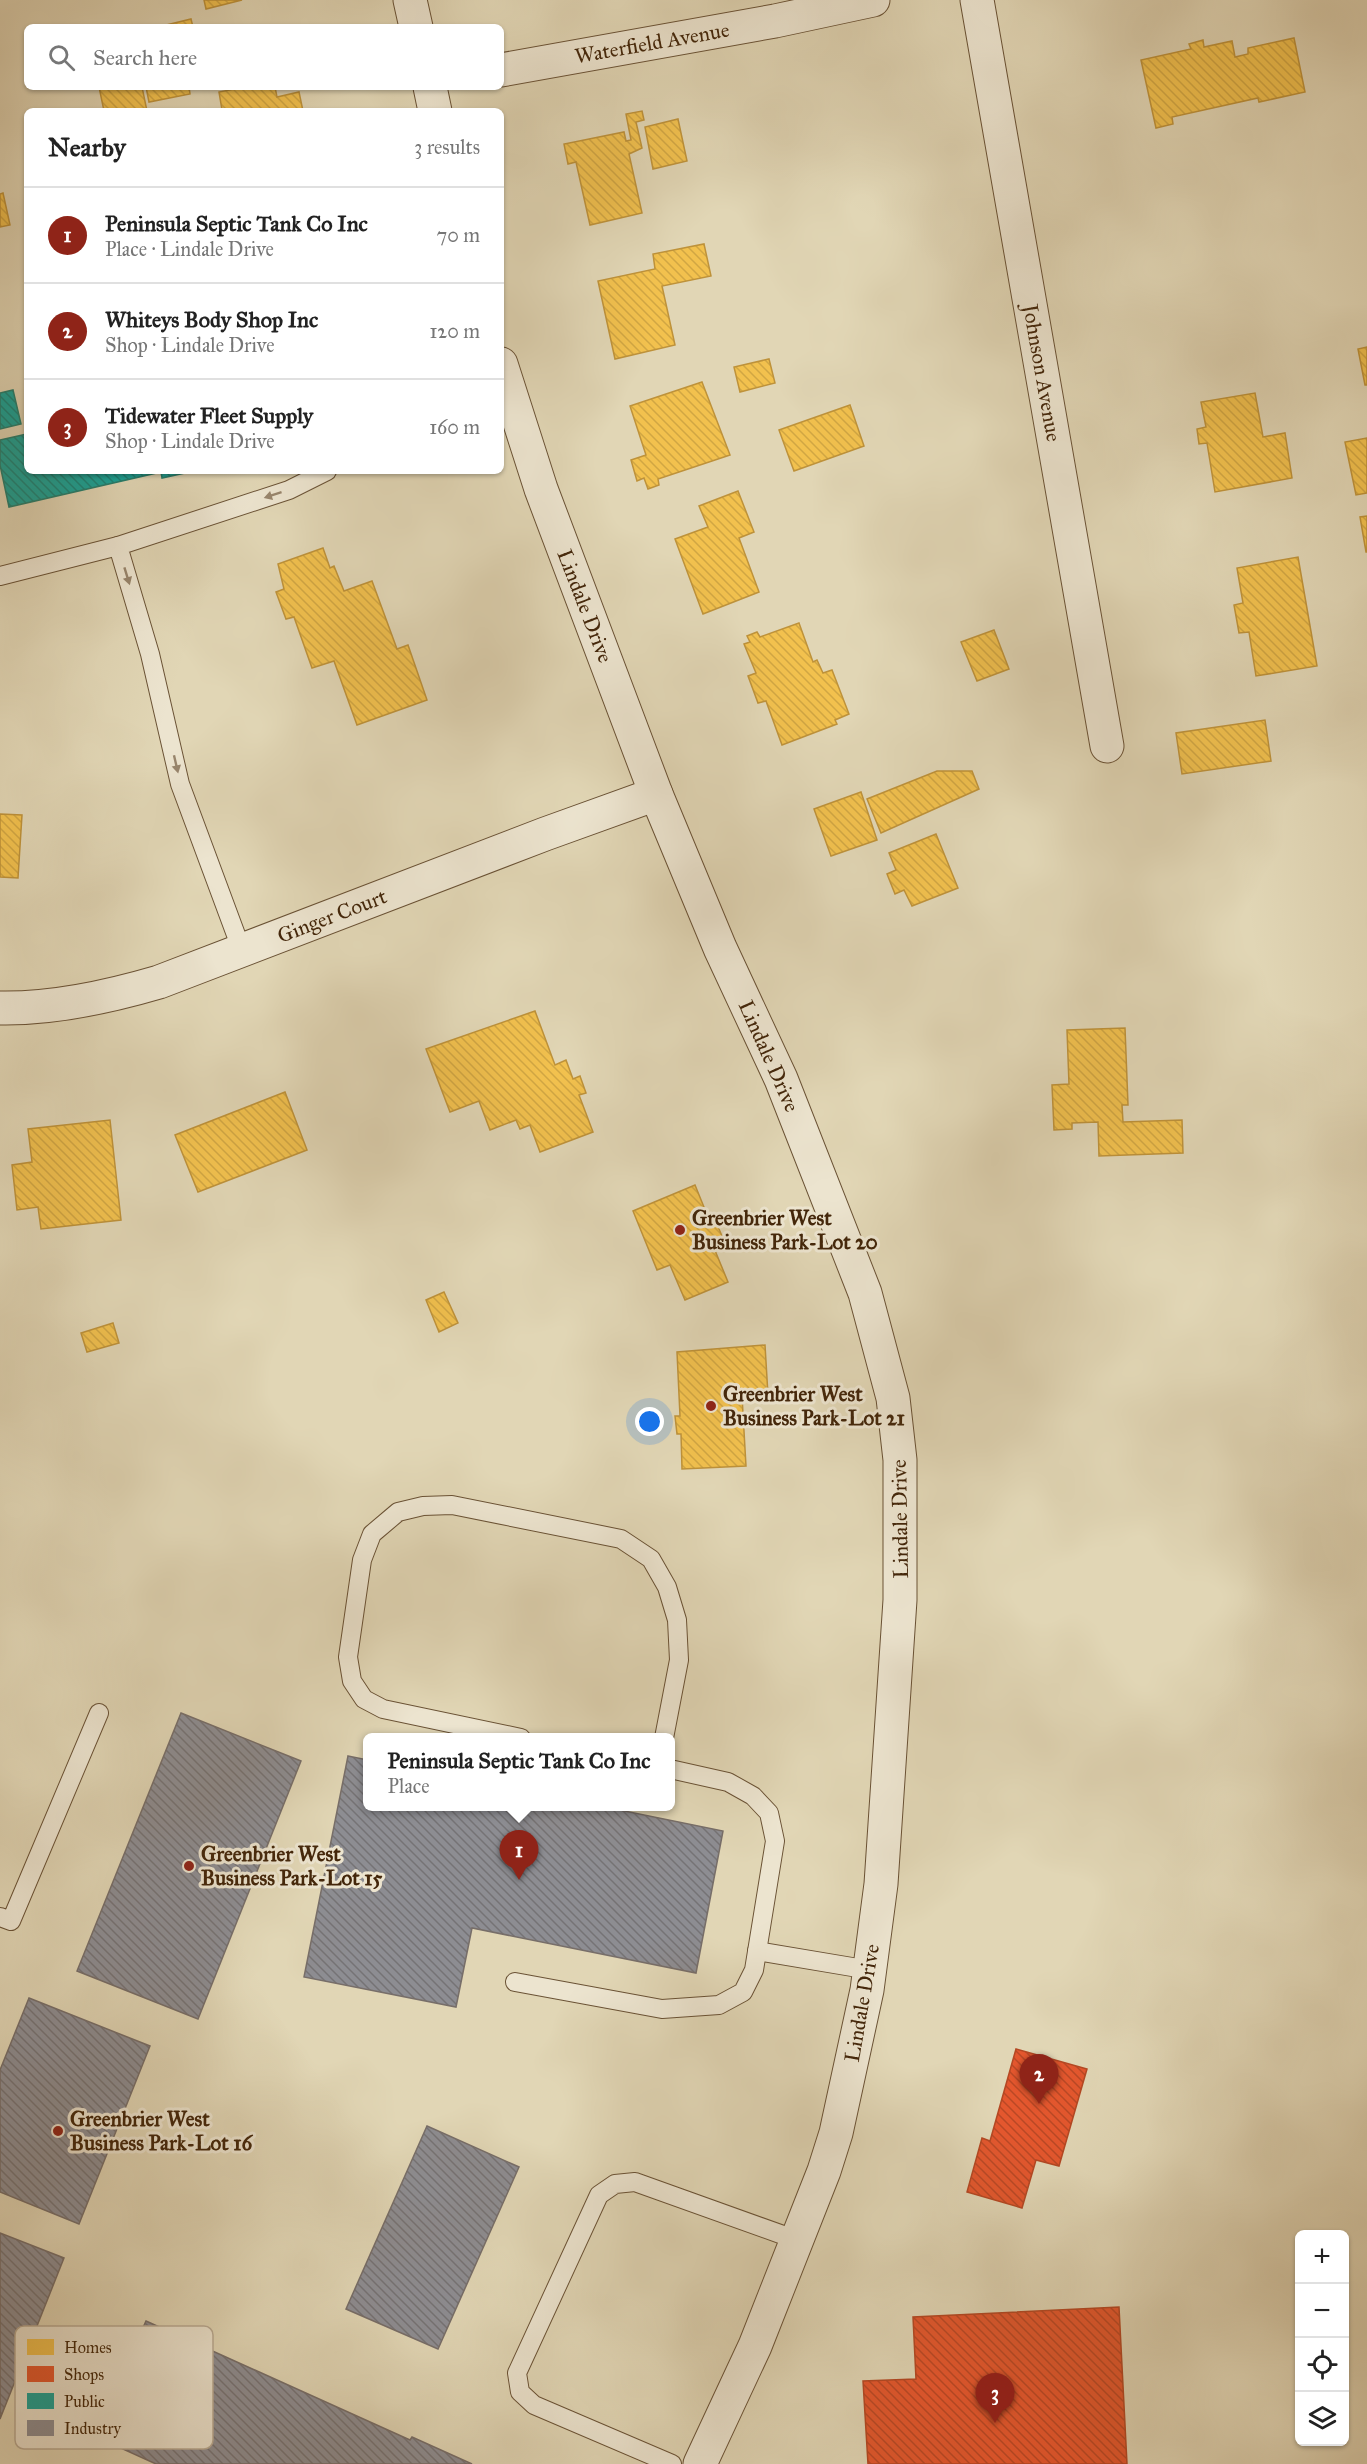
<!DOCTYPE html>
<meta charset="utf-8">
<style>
:root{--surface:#fff;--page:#f2f2f2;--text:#222;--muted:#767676;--line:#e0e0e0;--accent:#8f2418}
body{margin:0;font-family:"IM FELL Great Primer",serif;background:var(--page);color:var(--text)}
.controls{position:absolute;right:18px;bottom:18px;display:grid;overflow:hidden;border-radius:9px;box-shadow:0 2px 4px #0004}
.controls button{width:54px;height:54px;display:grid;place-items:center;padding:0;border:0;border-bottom:2px solid var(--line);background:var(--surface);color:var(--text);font:30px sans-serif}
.you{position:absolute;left:650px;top:1422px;width:21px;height:21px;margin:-15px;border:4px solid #fff;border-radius:50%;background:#1a73e8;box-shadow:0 0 0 9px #1a73e833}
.badge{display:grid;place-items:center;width:39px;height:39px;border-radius:50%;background:var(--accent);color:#fff;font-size:20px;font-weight:700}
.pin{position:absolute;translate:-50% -50px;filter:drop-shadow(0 2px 3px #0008)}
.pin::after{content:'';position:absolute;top:32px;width:21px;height:18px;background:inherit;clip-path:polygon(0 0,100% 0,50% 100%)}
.popup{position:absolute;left:363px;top:1733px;width:312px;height:78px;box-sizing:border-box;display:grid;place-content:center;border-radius:9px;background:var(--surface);filter:drop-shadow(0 2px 4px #0005);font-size:20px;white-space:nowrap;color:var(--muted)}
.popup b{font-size:22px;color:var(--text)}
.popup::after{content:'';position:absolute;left:50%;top:100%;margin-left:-12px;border:12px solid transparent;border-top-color:var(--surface)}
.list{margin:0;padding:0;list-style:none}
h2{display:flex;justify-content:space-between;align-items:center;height:78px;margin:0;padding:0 24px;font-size:26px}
h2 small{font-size:20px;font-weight:400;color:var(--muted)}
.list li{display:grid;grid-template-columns:39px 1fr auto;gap:18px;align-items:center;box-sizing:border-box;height:96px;padding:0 24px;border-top:2px solid var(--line)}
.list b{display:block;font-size:22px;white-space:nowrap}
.list p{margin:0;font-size:20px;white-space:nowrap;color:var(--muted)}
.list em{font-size:20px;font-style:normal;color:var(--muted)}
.icon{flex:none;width:33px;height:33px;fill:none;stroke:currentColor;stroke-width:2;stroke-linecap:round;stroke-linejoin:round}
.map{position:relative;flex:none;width:1367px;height:2464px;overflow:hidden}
.search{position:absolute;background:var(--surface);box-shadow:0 2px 4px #0004;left:24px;top:24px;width:480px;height:66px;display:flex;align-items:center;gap:15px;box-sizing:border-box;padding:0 21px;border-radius:9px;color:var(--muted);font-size:22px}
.panel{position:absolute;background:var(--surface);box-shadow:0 2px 4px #0004;left:24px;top:108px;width:480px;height:366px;border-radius:9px}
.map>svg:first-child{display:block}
</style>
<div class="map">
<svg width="1367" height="2464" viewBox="0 0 1367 2464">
<defs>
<pattern id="homes-back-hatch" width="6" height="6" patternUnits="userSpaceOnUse" patternTransform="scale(1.5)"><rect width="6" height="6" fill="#f2c14e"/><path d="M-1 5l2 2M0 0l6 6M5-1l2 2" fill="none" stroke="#d1a643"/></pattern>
<pattern id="shops-back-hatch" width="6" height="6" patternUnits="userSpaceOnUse" patternTransform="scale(1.5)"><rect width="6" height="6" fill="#e4572e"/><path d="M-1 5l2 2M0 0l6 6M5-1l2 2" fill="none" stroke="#ba4825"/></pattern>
<pattern id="public-back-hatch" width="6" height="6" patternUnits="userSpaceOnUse" patternTransform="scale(1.5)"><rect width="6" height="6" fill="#17a398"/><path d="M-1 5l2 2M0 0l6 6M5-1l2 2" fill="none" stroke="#16857a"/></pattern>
<pattern id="industry-back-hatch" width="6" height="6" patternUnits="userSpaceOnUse" patternTransform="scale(1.5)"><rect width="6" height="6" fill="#8d8d92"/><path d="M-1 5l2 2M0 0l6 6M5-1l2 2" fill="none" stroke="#757375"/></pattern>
</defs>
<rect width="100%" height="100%" fill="#e1d6b5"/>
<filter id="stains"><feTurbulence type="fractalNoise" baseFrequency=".00333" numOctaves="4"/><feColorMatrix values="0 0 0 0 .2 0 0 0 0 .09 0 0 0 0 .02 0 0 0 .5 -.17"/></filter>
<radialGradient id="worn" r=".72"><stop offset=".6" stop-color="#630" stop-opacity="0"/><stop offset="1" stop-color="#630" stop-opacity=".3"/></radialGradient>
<!-- homes -->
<g fill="url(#homes-back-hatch)" stroke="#be923a" stroke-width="1.5">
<path d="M204,0H242L206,9Z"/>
<path d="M191,19L193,27H158Z"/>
<path d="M1294,38L1305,92L1259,102L1258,98L1172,117L1173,124L1156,128L1141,60L1191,49L1189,44L1203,40L1204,47L1232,41L1235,57L1248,54V48Z"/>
<path d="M99,87H142L147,111H104Z"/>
<path d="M146,87H189L190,94L149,102Z"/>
<path d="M245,87H275L277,97L299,92L303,111H215L222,110L219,92Z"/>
<path d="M642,111L644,120L636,122L642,148L629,154L642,213L590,225L576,162L568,164L564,144L624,132L626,141L631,140L626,114Z"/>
<path d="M678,119L687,161L653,169L645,127Z"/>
<path d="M3,193L10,225L0,227V194Z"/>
<path d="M704,244L711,276L662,286L675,345L615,359L598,281L655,269L653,254Z"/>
<path d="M1367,347V385H1365L1358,349Z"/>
<path d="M769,359L775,383L740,392L734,367Z"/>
<path d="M702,382L730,455L658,479L659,485L648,489L644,478L637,481L631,460L646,455L630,406Z"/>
<path d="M1255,393L1263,437L1285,433L1292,478L1215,492L1207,443L1199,444L1197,429L1206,427L1201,402Z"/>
<path d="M850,405L864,446L794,471L779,430Z"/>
<path d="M1367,438V493L1356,495L1345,442Z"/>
<path d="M738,491L754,532L739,538L759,592L703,614L675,539L708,527L699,506Z"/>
<path d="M1367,516V552H1366L1360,517Z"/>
<path d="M323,548L330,568L334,566L344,591L372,581L397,649L408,645L427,700L357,725L334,661L312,668L294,617L286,619L276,592L284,589L278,564Z"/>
<path d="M1298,557L1317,666L1256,676L1249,632L1239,633L1234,605L1243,603L1237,568Z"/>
<path d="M799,623L813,662L817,660L823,673L832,670L849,714L835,720L837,724L782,745L766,701L758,703L748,676L756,673L744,644L750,642L747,636L757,632L760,637Z"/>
<path d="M994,630L1009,669L977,681L961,642Z"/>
<path d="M1265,720L1271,761L1182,774L1176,733Z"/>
<path d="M937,771H972L979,789L881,833L867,799Z"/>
<path d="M861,792L877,840L831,856L814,809Z"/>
<path d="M0,814L22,815L18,878L0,877Z"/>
<path d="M936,834L958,888L912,906L904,890L895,894L887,874L896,870L889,853Z"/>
<path d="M535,1011L555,1065L566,1060L573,1079L580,1076L586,1093L579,1095L593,1132L540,1152L530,1125L520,1129L516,1120L490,1130L479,1101L450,1112L426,1049Z"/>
<path d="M1125,1028L1128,1105H1122L1123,1122L1182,1120L1183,1153L1099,1156L1098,1122L1072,1123V1129L1054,1130L1052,1085L1069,1084L1067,1030Z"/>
<path d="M285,1092L307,1150L198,1192L175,1135Z"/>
<path d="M110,1120L121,1220L41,1229L38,1207L17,1210L12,1165L32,1162L28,1129Z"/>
<path d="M695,1185L708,1217L713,1215L725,1243L714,1248L728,1282L685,1300L670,1265L657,1270L633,1211Z"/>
<path d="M444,1292L458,1323L439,1332L426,1300Z"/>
<path d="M113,1323L119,1343L87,1352L81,1333Z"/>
<path d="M765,1345L768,1395L742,1396L746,1466L682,1469L681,1434H677L675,1416H680L677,1352Z"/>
</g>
<!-- shops -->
<g fill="url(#shops-back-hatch)" stroke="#b44823" stroke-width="1.5">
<path d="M1016,2049L1087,2069L1059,2166L1036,2160L1022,2208L967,2192L982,2138L990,2141Z"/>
<path d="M1119,2307L1127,2464H868L863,2381L916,2379L913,2317Z"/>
</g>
<!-- public -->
<g fill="url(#public-back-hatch)" stroke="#247e6d" stroke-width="1.5">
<path d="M13,390L21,424L0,429V393Z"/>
<path d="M27,434V471H194L162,478L161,472L9,507L0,465V440Z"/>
</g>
<!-- industry -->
<g fill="url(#industry-back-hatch)" stroke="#776e69" stroke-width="1.5">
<path d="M181,1713L301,1761L198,2019L77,1971Z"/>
<path d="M348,1756L368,1760V1806H600L723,1831L696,1973L472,1928L456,2007L304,1977Z"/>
<path d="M29,1998L150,2046L79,2224L0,2192V2070Z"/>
<path d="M427,2126L519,2167L438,2349L346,2309Z"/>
<path d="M0,2233L64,2258L0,2419Z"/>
<path d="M146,2321L410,2440L412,2437L472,2464H156L94,2436Z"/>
</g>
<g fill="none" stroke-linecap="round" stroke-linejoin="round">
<defs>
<g id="service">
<path d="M0,576L118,546"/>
<path d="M242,951L180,784L150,654L118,546L289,490L327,471"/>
<path d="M521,1738L383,1709L364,1699L352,1681L348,1657L362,1560L372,1534L398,1512L423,1506L452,1505L621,1539L651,1559L667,1587L677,1620L679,1660L664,1738"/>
<path d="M0,1917L11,1921L99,1713"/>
<path d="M757,1951L870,1970"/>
<path d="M515,1982L662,2009L719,2005L743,1992L754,1970L775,1841L769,1813L753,1796L728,1782L670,1769"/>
<path d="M672,2464L534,2405L520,2392L517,2373L599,2195L615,2184L635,2182L797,2240"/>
</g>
<g id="minor">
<path d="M977,0L1107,746"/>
<path d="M501,70L775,21L873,0"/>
<path d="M0,1008C53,1009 108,997 159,982L545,834L656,794"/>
</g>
<g id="tertiary">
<path d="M410,0L416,27"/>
<path d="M430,87L435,111"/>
<path d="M501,364L541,489L656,794L720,948L781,1079L865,1293L893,1398L900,1460V1600L881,1884L867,1990L836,2133L824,2171L755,2346L700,2464"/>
</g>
</defs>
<!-- service casing -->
<use href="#service" stroke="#6a5235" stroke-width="20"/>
<!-- minor casing -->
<use href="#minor" stroke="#6a5235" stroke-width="35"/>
<!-- tertiary casing -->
<use href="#tertiary" stroke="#6a5235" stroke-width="35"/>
<!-- service -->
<use href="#service" stroke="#ece4cf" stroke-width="18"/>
<!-- minor -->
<use href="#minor" stroke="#ece4cf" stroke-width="33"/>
<!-- tertiary -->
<use href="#tertiary" stroke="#ece4cf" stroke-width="33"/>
</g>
<!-- one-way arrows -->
<defs><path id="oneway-solid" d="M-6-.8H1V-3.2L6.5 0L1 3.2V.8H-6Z" transform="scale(1.5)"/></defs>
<g fill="#98856c">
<use href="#oneway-solid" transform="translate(273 495) rotate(162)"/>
<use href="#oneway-solid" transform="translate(127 576) rotate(73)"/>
<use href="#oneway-solid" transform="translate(176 764) rotate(77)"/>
</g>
<!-- markers -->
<g fill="#8f2418" stroke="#ece4cf" stroke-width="2">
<circle cx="680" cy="1230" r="6"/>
<circle cx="711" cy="1406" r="6"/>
<circle cx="189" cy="1866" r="6"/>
<circle cx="58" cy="2131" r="6"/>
</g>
<g text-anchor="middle" stroke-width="6" stroke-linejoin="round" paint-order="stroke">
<!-- street labels -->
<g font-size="21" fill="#43260a" stroke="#ece4cf">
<text transform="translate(652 43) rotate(-10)" y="7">Waterfield Avenue</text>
<text transform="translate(1042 373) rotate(80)" y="7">Johnson Avenue</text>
<text transform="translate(585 606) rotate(69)" y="7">Lindale Drive</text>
<text transform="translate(332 916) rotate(-21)" y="7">Ginger Court</text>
<text transform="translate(769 1056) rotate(66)" y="7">Lindale Drive</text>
<text transform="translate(900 1519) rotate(-91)" y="7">Lindale Drive</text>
<text transform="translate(862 2003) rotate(-80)" y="7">Lindale Drive</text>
</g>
<!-- poi labels -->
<g font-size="21" font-weight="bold" fill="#43260a" stroke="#ece4cf" text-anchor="start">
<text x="692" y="1225">Greenbrier West<tspan x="692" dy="24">Business Park-Lot 20</tspan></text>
<text x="723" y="1401">Greenbrier West<tspan x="723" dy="24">Business Park-Lot 21</tspan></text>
<text x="201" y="1861">Greenbrier West<tspan x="201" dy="24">Business Park-Lot 15</tspan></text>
<text x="70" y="2126">Greenbrier West<tspan x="70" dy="24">Business Park-Lot 16</tspan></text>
</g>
</g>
<!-- legend -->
<rect x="15" y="2326" width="198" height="123" rx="9" fill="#ece4cf" stroke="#b9ab94" stroke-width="1.5"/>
<rect x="27" y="2339" width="27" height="16" fill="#f2c14e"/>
<rect x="27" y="2366" width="27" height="16" fill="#e4572e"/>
<rect x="27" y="2393" width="27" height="16" fill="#17a398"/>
<rect x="27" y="2420" width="27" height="16" fill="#8d8d92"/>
<g font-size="16" fill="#43260a">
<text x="64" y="2353">Homes</text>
<text x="64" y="2380">Shops</text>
<text x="64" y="2407">Public</text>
<text x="64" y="2434">Industry</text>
</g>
<rect width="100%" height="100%" filter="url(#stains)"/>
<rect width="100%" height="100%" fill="url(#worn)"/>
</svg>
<div class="controls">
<button>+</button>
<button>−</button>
<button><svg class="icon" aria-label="locate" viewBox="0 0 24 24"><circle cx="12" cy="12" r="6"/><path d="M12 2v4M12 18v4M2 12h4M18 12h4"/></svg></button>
<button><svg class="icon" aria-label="layers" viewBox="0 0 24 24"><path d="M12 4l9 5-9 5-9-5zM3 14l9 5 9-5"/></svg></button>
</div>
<div class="you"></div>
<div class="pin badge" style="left:519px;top:1880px">1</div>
<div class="popup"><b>Peninsula Septic Tank Co Inc</b>Place</div>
<div class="pin badge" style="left:1039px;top:2104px">2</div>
<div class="pin badge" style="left:995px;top:2423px">3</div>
<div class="search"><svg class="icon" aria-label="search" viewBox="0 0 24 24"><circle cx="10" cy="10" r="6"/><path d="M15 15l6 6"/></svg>Search here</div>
<section class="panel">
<h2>Nearby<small>3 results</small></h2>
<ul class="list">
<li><span class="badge">1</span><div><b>Peninsula Septic Tank Co Inc</b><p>Place · Lindale Drive</p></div><em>70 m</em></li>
<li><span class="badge">2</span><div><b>Whiteys Body Shop Inc</b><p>Shop · Lindale Drive</p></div><em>120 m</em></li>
<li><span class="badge">3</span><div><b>Tidewater Fleet Supply</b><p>Shop · Lindale Drive</p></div><em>160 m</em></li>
</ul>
</section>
</div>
